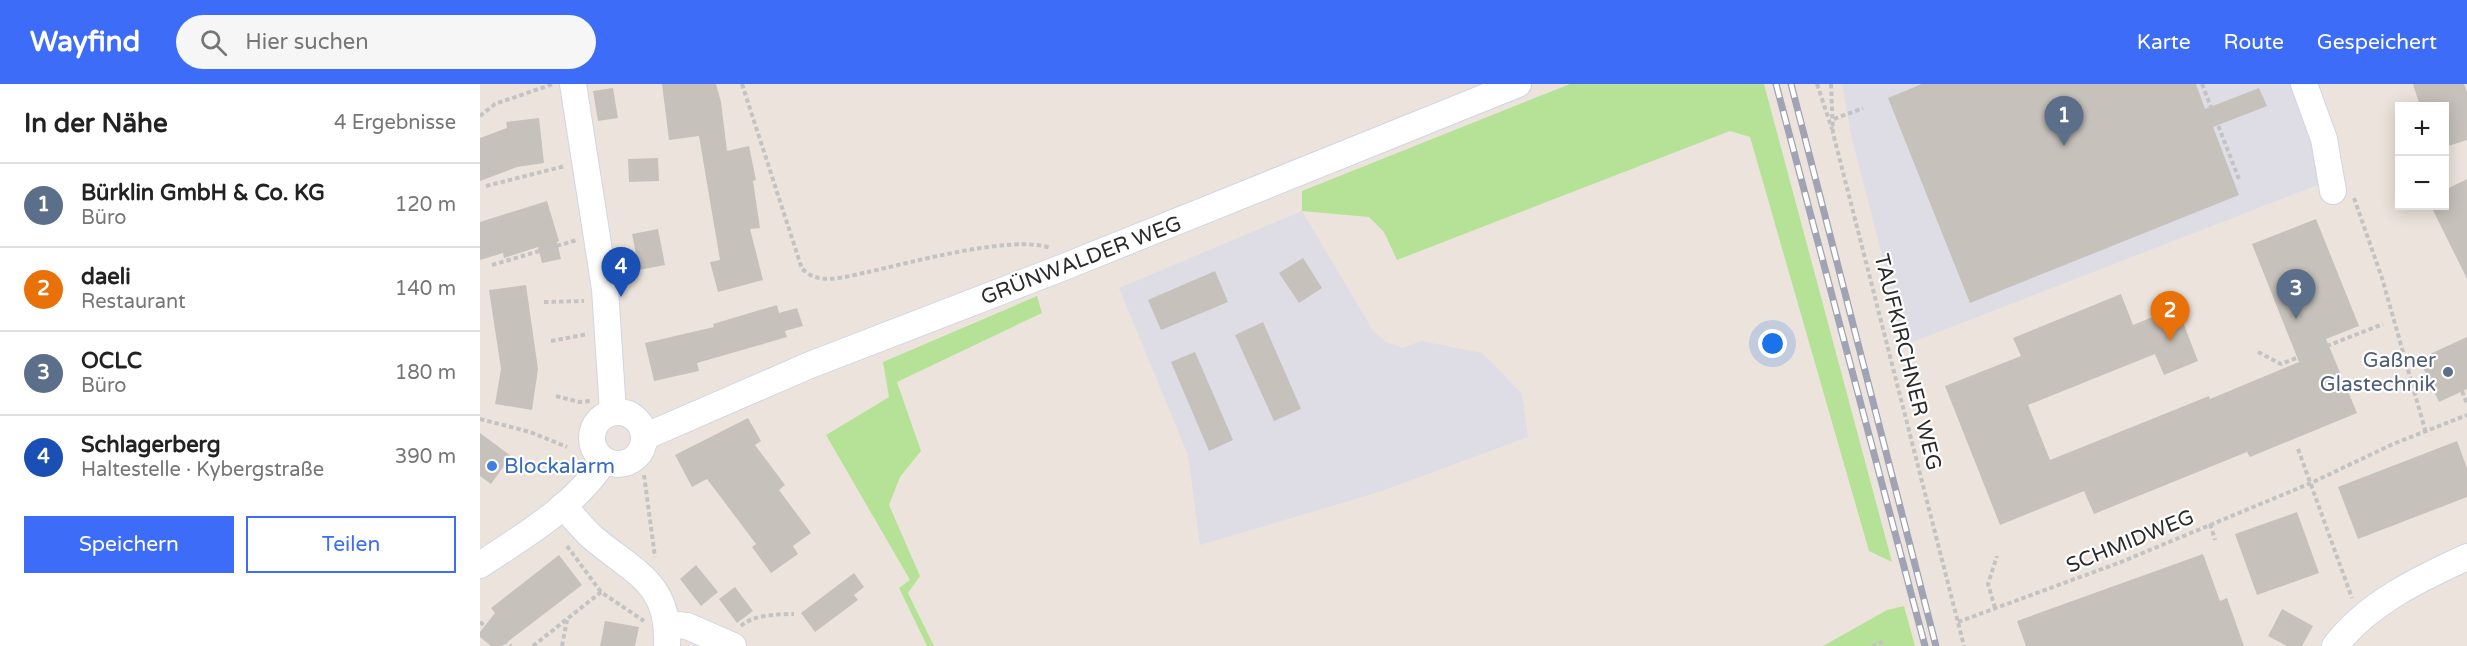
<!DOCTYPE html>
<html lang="de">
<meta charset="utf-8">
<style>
:root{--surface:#fff;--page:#f6f6f6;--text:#222;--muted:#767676;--line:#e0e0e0;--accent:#3d6cf8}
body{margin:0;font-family:"Varela Round",sans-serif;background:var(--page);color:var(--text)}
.controls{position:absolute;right:18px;top:18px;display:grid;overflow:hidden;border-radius:0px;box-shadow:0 3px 15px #0003}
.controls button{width:54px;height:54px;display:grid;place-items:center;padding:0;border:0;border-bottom:2px solid var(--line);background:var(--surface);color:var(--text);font:30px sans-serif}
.you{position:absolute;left:1293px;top:260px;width:21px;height:21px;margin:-15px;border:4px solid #fff;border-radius:50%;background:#1a73e8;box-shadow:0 0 0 9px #1a73e833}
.badge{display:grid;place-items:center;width:39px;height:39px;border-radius:50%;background:var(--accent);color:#fff;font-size:20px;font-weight:700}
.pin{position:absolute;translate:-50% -50px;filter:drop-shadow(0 2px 3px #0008)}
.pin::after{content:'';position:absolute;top:32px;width:21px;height:18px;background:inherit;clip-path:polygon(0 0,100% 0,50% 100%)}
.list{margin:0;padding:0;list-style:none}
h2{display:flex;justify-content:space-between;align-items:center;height:78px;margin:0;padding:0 24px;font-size:26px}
h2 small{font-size:20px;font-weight:400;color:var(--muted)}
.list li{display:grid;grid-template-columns:39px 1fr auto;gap:18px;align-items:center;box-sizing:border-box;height:84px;padding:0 24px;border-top:2px solid var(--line)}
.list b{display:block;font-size:22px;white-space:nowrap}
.list p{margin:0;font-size:20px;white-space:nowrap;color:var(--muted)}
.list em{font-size:20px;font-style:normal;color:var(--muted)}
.actions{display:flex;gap:12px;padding:18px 24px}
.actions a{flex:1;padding:14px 0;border:2px solid var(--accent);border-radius:0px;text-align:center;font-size:21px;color:var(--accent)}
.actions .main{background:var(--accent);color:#fff}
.icon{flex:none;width:33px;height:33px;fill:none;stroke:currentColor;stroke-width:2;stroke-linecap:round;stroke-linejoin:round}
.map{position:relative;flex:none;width:1987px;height:562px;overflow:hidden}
header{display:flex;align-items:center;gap:36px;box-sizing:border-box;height:84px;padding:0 30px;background:var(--accent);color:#fff}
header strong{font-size:28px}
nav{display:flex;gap:33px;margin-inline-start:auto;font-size:21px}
.search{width:420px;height:54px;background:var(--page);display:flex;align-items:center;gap:15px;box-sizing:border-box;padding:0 21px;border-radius:33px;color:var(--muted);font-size:22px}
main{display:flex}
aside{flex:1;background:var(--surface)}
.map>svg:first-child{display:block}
</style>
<header>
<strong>Wayfind</strong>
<div class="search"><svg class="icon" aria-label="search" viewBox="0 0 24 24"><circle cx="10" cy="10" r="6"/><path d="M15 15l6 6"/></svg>Hier suchen</div>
<nav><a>Karte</a><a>Route</a><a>Gespeichert</a></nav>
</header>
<main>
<aside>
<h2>In der Nähe<small>4 Ergebnisse</small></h2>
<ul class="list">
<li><span class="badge" style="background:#5c6f8a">1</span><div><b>Bürklin GmbH &amp; Co. KG</b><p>Büro</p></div><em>120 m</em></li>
<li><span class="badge" style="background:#e8710a">2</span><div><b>daeli</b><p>Restaurant</p></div><em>140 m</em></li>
<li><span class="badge" style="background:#5c6f8a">3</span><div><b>OCLC</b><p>Büro</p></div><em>180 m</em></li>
<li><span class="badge" style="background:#1a4fb4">4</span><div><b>Schlagerberg</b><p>Haltestelle · Kybergstraße</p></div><em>390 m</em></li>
</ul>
<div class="actions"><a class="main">Speichern</a><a>Teilen</a></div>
</aside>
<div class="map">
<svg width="1987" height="562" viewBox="0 0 1987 562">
<rect width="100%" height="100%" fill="#ece4dc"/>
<!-- industrial -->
<g fill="#dedce4">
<path d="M1362,0H1812L1848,97L1425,261L1371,51Z"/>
<path d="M822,127L894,248L906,258L923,264L941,257L1002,269L1042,310L1048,353L899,408L720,461L708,371L639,204Z"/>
</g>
<!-- green -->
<g fill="#b6e298">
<path d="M1090,0H1284L1412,478L1389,467L1270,53L1250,47L917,176L904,148L889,133L822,127V107Z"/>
<path d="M557,212L562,229L417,298L441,367L420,393L409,421L440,492L428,509L454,562H447L419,504L430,496L346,351L409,313L403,278Z"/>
<path d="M1424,522L1435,562H1343L1407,526Z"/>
</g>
<!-- building -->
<g fill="#c7c1bb">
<path d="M182,0H236L241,18L247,67L269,62L276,96L273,97L280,144L270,145L283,196L238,208L230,178L240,176L219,52L189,56Z"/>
<path d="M1442,0H1716L1725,25L1779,4L1787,22L1733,43L1759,111L1490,219L1408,14Z"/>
<path d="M1933,0H1984L1987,8V56L1965,63V22H1940Z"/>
<path d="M133,4L138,34L118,37L113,7Z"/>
<path d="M59,34L64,79L37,83L0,97V54L27,44L26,38Z"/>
<path d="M178,74L179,97L149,98L148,75Z"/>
<path d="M1987,95V195L1951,122H1965V106Z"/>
<path d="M67,117L79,157L77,158L81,175L62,179L58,163L24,174L23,169L0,176V138Z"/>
<path d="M1836,135L1879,242L1846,255L1877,329L1770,373L1767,368L1614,430L1604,407L1520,441L1465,302L1541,272L1533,254L1641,210L1653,241L1697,223L1718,277L1684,291L1675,270L1548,321L1570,376L1729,312L1730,315L1819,278L1772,160Z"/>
<path d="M178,145L185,181L159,186L152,150Z"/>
<path d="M823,174L842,204L819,219L799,189Z"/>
<path d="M735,187L748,218L681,246L668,216Z"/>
<path d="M46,201L58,285L52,326L15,320L21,285L9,206Z"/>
<path d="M297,221L299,229L317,224L323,242L305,247L307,253L217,279L219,287L174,297L165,259L234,243L233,240Z"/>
<path d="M783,238L821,325L794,337L755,251Z"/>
<path d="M1987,253V305L1959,318L1939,275Z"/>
<path d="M715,268L753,356L729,367L691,278Z"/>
<path d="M268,334L281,357L275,361L305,401L299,406L331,449L313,462L318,470L291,489L272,463L276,460L227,395L212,403L195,371Z"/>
<path d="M0,349L31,372L11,400L0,392Z"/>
<path d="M1977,357L1987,384V413L1878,455L1858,403Z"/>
<path d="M1817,428L1839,489L1777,511L1755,450Z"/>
<path d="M1723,470L1740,517L1747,514L1764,562H1546L1537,537Z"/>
<path d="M79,471L102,501L22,562H11L0,553V548L15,529L11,524Z"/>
<path d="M216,481L238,508L221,522L200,495Z"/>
<path d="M374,489L384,503L374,511L378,516L335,548L321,529Z"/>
<path d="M255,503L273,527L257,539L239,515Z"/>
<path d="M1802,525L1833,542L1822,562H1807L1788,552Z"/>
<path d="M125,537L159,543L155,562H120Z"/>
</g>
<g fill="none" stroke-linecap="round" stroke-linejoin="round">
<defs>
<g id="minor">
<path d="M93,0L125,205L133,328"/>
<path d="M1824,0L1844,55L1853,107"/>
<circle cx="138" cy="354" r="26"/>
<path d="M164,353L330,281L584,183L1038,0"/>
<path d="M83,422C93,432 102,444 112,453C154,489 190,498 187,562"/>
<path d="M0,481C45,451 94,423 124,377"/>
<path d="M188,540L207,542L253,562"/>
<path d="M1855,562C1888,519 1939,495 1987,473"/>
</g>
</defs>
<!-- minor casing -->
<use href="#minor" stroke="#d1d5e2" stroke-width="28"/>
<!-- path -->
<g stroke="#c3c3c3" stroke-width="4" stroke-dasharray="4.5 3" stroke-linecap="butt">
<path d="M262,0L322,185C325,187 329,191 333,192C349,199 372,191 388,188C429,179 534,150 570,164"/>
<path d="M1337,0L1352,45"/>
<path d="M1351,0L1353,49L1484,562"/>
<path d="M1722,0L1759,95"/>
<path d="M0,32L15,20L73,0"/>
<path d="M1354,35L1383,24"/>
<path d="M6,102L85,82"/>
<path d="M1874,114L1902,194L1946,349"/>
<path d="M12,181L97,156"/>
<path d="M64,218L104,217"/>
<path d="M71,257L108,250"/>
<path d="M1778,268L1801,280L1903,240"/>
<path d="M1982,307L1987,320"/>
<path d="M76,312L99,318L111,317"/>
<path d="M0,335L50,348L87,363"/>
<path d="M1818,365L1872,514"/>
<path d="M164,391L175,473"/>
<path d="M1730,440L1735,456"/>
<path d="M87,462L121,508L164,537"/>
<path d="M1515,524L1508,500L1517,472"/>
<path d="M0,538L31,562"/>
<path d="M1478,538L1641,478L1831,399L1913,360L1987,331"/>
<path d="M261,542C272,531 298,530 314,530"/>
<path d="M53,562L121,508"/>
<path d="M82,562L87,536"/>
<path d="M1392,562L1404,557"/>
</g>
<!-- minor -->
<use href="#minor" stroke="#fff" stroke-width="26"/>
<defs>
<g id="rail">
<path d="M1296,0L1445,562"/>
<path d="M1311,0L1456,562"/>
</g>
</defs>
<!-- rail casing -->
<use href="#rail" stroke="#9fa3b4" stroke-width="7"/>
<!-- rail -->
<use href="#rail" stroke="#fff" stroke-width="4.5" stroke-dasharray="14" stroke-linecap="butt"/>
</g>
<!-- markers -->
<circle fill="#5c6f8a" stroke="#fff" stroke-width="2" cx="1968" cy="288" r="6"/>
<circle fill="#3f7fe0" stroke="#fff" stroke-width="2" cx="12" cy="382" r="6"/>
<g text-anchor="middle" stroke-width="4.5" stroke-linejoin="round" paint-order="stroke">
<!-- street labels -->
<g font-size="21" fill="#2a2a2a" stroke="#fff">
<text transform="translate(601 176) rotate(-21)" y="7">GRÜNWALDER WEG</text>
<text transform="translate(1428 278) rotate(76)" y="7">TAUFKIRCHNER WEG</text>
<text transform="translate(1650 457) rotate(-22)" y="7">SCHMIDWEG</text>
</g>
<!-- service labels -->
<g font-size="21" fill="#4e5e75" stroke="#fff" text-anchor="end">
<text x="1956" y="283">Gaßner<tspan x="1956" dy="24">Glastechnik</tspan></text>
</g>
<!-- shop labels -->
<g font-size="21" fill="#366cbe" stroke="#fff" text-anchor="start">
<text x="24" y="389">Blockalarm</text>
</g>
</g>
</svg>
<div class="controls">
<button>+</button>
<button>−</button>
</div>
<div class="you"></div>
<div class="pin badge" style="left:1584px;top:62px;background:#5c6f8a">1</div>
<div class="pin badge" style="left:1690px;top:257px;background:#e8710a">2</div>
<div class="pin badge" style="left:1816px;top:235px;background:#5c6f8a">3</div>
<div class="pin badge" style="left:141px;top:213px;background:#1a4fb4">4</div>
</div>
</main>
